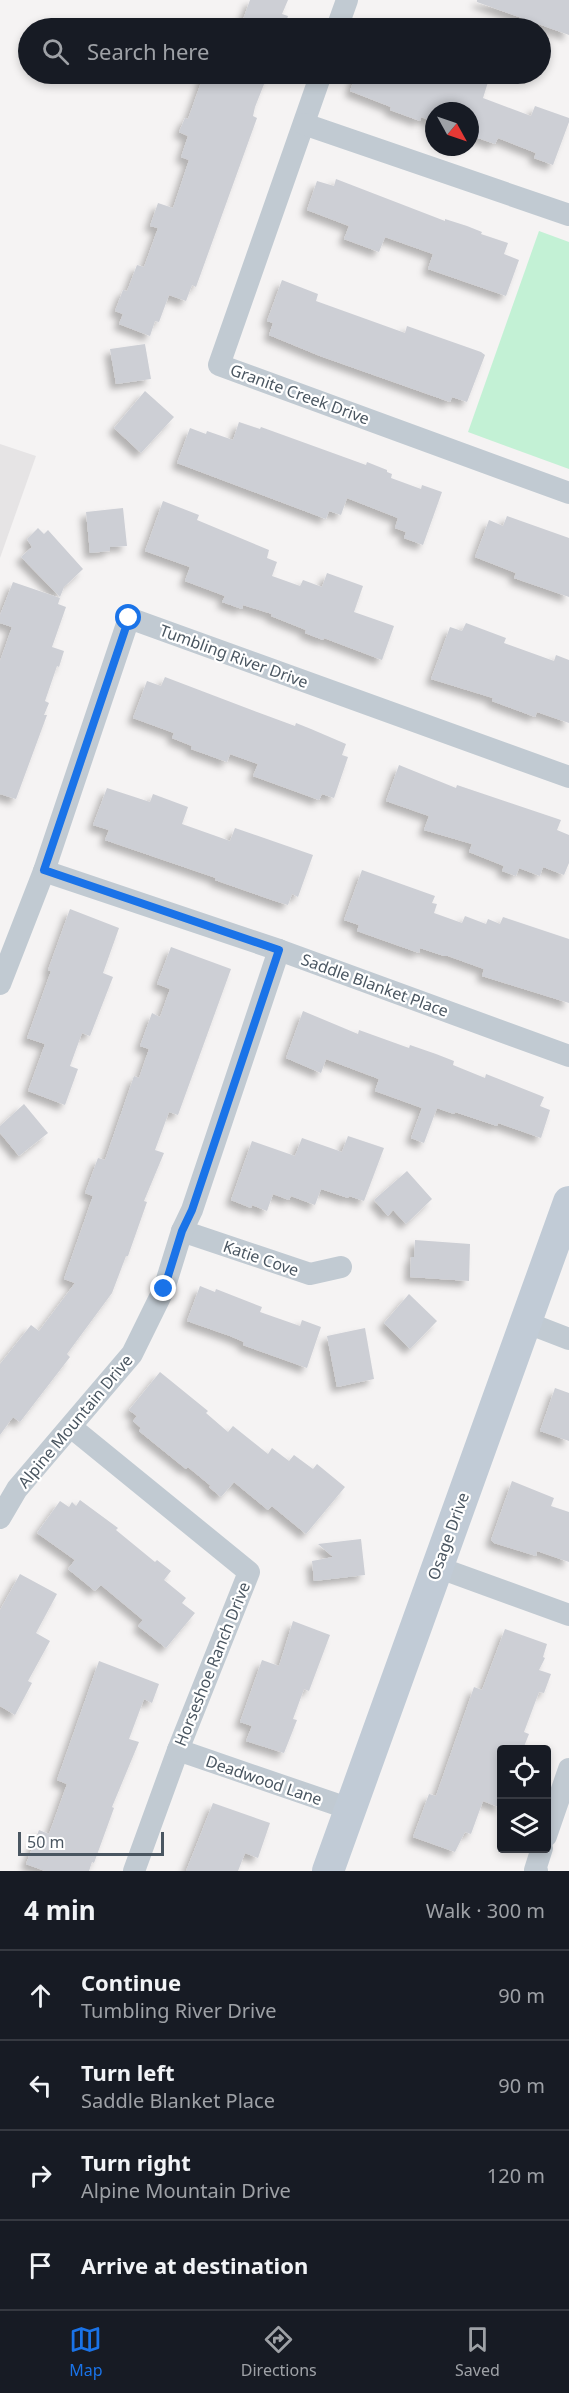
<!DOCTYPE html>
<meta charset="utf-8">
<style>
:root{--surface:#171b24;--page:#20242c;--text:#f1f3f6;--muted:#9ea1a6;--line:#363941;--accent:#1a73e8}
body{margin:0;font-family:"Noto Sans",sans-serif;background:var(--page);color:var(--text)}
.controls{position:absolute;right:18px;bottom:18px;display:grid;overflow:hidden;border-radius:6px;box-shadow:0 3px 9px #0003}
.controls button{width:54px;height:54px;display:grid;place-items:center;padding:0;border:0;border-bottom:2px solid var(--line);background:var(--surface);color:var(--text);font:30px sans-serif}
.compass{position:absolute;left:425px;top:102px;width:54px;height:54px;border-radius:50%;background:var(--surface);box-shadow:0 3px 9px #0003;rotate:130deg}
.scale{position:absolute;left:18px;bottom:15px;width:146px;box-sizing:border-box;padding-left:6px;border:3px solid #4a5661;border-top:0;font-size:16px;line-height:21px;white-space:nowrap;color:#4a5661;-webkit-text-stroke:4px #fff;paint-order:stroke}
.stop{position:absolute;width:18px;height:18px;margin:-14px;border:4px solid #1a73e8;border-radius:50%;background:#fff}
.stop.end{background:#1a73e8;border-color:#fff;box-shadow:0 2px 6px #0008}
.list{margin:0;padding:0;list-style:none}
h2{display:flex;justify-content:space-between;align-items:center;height:78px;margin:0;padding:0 24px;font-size:26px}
h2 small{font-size:20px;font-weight:400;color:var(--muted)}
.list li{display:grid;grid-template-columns:39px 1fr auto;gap:18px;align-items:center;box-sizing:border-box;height:90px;padding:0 24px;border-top:2px solid var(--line)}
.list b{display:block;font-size:22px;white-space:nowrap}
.list p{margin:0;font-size:20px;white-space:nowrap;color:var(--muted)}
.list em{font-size:20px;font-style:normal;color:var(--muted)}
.icon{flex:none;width:33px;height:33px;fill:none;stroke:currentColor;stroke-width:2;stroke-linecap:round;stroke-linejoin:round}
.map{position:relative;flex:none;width:569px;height:1871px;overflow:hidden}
.search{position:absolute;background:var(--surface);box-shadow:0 3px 9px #0003;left:18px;right:18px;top:18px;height:66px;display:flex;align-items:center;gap:15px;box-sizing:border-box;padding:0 21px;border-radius:33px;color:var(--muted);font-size:22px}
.sheet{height:438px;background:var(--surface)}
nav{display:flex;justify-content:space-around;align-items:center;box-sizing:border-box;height:84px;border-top:2px solid var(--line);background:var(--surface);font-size:16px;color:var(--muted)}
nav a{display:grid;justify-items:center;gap:3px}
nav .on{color:var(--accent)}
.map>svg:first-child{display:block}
</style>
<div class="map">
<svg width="569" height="1871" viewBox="0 0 569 1871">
<defs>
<filter id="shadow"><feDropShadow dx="-5.5" dy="5.5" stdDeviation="3" flood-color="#0004"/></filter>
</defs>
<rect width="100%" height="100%" fill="#f5f3f3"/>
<!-- education -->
<path fill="#e6e4e5" d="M0,444L36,456L0,558Z"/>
<!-- green -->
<path fill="#c3f1d5" d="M539,231L569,242V469L468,432Z"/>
<!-- building -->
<g fill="#cdcfd5" filter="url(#shadow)">
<path d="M250,0H288L282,14L288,16L284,28H240Z"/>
<path d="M477,0H569V35L477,2Z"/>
<path d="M204,74H268L255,107L253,116L257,118L196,287L192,285L186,301L169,295L159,322L155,321L150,336L119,324L123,314L115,311L123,290L127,291L137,265L144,267L158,228L150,226L158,203L173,208L189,160L181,157L188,136L179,132L185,118L188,119Z"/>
<path d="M356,74H486L484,81L488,82L483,98L531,116L535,106L569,118V122L553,165L534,158L536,153L498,138L495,144L475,137L477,131L470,129V111H434V122L421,117L420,121L390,110L391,107L350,91Z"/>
<path d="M336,179L445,221V219L467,226L482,232L481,234L508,243L504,254L519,260L506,296L428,269L433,254L385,237L379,252L344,239L349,226L307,210L317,181L334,186Z"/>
<path d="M282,280L318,294L316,301L405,333L407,326L481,352L485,355L467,402L452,397L450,402L320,356L269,335L273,323L267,321Z"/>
<path d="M145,344L151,379L116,384L110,349Z"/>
<path d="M145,391L174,417L141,453L114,428Z"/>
<path d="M239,422L260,429L261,427L366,465L367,462L387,470V472L392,474L391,478L421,489L422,485L442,492L423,545L404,538L406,532L395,528L398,518L347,498L341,515L329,511L326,519L177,463L190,428L206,434L207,431L233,440Z"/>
<path d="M163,501L199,515L197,520L269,550L267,558L277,562L272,576L300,586L303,580L322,587L327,573L363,586L354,612L394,626L382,660L324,638L323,640L305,633L306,630L271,616L272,614L243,605L242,609L222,602L225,596L185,581L190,567L145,551Z"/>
<path d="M123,508L127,546L110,547V551L90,553L86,512Z"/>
<path d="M507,516L569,538V597L514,578L516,573L475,557L489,520L503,526Z"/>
<path d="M38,528L44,534L48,530L83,569L64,587L60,597L21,557L32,547L27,539Z"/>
<path d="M13,582L60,598L58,604L66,607L52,647L64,651L59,667L57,666L45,701L49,703L44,715H47L16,799L0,794V661L12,627L0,623V615Z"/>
<path d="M466,623L506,638L504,643L554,661L556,655L569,660V723L537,712L535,717L492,701L493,698L431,679L450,627L462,631Z"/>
<path d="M165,677L257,712L295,726L296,723L311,729L346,744L342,755L348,757L334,798L322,794L319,800L253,776L258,764L230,754L227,762L191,749L192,746L172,738L174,733L133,718L147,681L161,686Z"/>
<path d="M399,765L456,788L457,785L561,820L557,830L569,835V863L564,875L543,867L540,876L519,868L516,876L502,871L504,866L469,852L472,844L424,830L429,816L386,801Z"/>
<path d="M107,788L150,802L153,794L188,807L182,824L230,841L235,828L313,855L298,897L292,894L288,905L275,901L215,880L216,878L105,840L109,830L93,825Z"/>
<path d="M362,870L435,896L432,903L437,904L434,913L462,923L465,916L486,924L488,919L500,924L503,917L569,939V1003L482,976L484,969L448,956H444L420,948L419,953L357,931L359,925L344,920Z"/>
<path d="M70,909L119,928L103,973L113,977L90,1036L82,1033L70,1066L78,1069L65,1105L28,1091L45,1044L27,1038L51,971L48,970Z"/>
<path d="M171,947L231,969L178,1115L169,1112L155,1150L164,1153L144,1201L147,1202L128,1256H126L112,1293L67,1354L70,1357L20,1422L13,1417L0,1435V1364L31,1325L39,1331L75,1283L64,1279L93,1196L85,1193L98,1158L105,1160L134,1076L139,1078L149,1049L140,1046L152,1013L160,1017L170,989L157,984Z"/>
<path d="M303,1011L358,1034L359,1030L409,1048L410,1045L436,1054L454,1061L453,1065L485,1078L486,1074L544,1097L540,1106L550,1110L541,1138L498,1123L497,1126L455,1112L454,1114L437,1108L424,1143L411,1138L422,1108L375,1091L379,1079L326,1059L321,1073L286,1058Z"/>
<path d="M24,1104L48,1133L19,1156L0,1133V1126Z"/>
<path d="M348,1136L384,1148L364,1201L349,1196L348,1198L321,1189L315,1205L291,1196L289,1200L273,1194L267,1211L252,1205L251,1208L231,1200L252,1141L295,1156L302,1138L342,1152Z"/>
<path d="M407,1171L432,1199L406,1224L393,1210L388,1216L374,1200Z"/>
<path d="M415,1240L470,1244L469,1281L410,1277L411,1257H414Z"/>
<path d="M200,1286L215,1292L216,1289L262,1307L260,1312L300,1326L302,1320L321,1327L307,1368L243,1345L244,1342L230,1336L187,1321Z"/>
<path d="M409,1294L437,1321L410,1349L384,1323Z"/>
<path d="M365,1328L374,1379L337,1387L327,1336Z"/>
<path d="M160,1372L208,1411L206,1413L228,1432L233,1426L268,1454L272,1448L289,1461L294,1455L313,1469L317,1464L345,1487L306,1534L272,1506L268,1510L234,1482L221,1497L209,1487L211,1486L188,1467L186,1469L139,1431L141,1428L133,1421L137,1416L129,1410Z"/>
<path d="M555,1388L569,1393V1441L540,1431Z"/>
<path d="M512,1481L554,1498L551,1506L569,1512V1562L537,1551L536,1556L494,1543L491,1540Z"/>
<path d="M80,1500L118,1528L116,1530L155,1562L157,1560L171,1571L164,1580L186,1598L182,1603L195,1613L166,1648L138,1626L143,1620L101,1585L95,1591L68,1569L75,1560L37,1533L60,1501L69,1507L72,1502L76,1506Z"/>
<path d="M361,1539L365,1575L314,1581L312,1561L333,1557L318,1544Z"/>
<path d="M20,1574L57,1594L36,1633L50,1641L28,1681L32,1683L15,1715L0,1706V1610Z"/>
<path d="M293,1621L330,1635L309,1691L304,1689L293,1719L297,1720L284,1753L246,1741L252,1726L240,1722L262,1660L279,1666Z"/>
<path d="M505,1629L547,1644L543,1657L545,1658L539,1670L551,1674L544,1693L539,1692L524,1732L529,1734L523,1749H501V1808L483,1801L471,1834L465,1832L455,1852L413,1837L429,1794L436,1796L474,1687L482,1690Z"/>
<path d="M99,1661L159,1684L152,1703L144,1699L129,1739L139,1742L112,1807L114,1808L94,1863L92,1862L89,1871H45L26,1864L39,1830L49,1834L67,1784L57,1780Z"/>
<path d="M213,1803L270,1823L258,1858L245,1853L238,1871H186Z"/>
</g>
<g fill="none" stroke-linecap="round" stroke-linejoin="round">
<!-- street -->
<g stroke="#c1cad2" stroke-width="22">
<path d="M337,28L347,0"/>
<path d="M321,74L219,365L569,493"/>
<path d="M304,124L569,215"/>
<path d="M44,871L279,950L569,1056"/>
<path d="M0,984L44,871L129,618L569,777"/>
<path d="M182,1231L310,1274L341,1267"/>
<path d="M525,1322L569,1339"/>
<path d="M71,1427L249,1572L178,1750L134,1871"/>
<path d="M0,1518L17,1489L132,1354L164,1289L182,1231L192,1210L279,950"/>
<path d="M437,1567L569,1615"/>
<path d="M178,1750L350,1809"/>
<path d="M546,1836L569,1769"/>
<path d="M537,1871L535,1870L542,1848"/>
</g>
<!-- secondary -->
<path stroke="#c1cbd6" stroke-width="32" d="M328,1871L569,1202"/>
</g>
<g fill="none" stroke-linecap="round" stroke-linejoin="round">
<!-- route -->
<path stroke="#1a73e8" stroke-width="8" d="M129,618L44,870L279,950L192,1210L182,1231L164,1289"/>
</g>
<g text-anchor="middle" stroke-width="4.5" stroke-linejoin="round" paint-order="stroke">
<!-- street labels -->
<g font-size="16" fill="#4a5661" stroke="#fff">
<text transform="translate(300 394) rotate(20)" y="6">Granite Creek Drive</text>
<text transform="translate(234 656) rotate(20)" y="6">Tumbling River Drive</text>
<text transform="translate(375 985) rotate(20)" y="6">Saddle Blanket Place</text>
<text transform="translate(261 1258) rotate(19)" y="6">Katie Cove</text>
<text transform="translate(75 1421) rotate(-50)" y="6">Alpine Mountain Drive</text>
<text transform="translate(448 1536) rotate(-70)" y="6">Osage Drive</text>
<text transform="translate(212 1664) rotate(-68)" y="6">Horseshoe Ranch Drive</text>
<text transform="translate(264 1780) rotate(19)" y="6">Deadwood Lane</text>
</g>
</g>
</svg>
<div class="controls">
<button><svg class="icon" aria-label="locate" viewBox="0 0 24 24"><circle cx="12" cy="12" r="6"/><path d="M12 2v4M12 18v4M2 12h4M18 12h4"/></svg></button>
<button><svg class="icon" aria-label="layers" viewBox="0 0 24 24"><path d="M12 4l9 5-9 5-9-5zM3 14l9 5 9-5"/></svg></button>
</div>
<svg class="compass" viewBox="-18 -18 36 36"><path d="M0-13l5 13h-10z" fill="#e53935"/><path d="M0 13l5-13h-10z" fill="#9ea1a6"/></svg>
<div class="scale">50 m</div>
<div class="stop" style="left:129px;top:618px"></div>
<div class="stop end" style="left:164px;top:1289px"></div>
<div class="search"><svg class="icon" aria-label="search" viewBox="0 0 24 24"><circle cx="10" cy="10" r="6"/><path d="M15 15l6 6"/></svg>Search here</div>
</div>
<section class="sheet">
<h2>4 min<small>Walk · 300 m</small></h2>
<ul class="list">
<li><svg class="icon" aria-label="ahead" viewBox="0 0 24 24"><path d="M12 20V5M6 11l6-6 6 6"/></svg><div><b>Continue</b><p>Tumbling River Drive</p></div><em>90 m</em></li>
<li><svg class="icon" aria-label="left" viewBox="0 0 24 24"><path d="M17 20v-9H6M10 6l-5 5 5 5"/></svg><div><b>Turn left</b><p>Saddle Blanket Place</p></div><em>90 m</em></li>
<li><svg class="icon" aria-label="right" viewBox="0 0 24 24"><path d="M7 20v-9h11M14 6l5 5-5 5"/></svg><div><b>Turn right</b><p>Alpine Mountain Drive</p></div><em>120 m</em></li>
<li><svg class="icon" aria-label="arrive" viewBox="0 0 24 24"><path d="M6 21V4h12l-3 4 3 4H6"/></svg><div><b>Arrive at destination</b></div></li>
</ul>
</section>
<nav>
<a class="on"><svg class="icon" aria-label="map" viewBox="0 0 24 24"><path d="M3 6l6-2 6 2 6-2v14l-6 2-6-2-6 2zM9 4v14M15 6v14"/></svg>Map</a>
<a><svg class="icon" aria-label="directions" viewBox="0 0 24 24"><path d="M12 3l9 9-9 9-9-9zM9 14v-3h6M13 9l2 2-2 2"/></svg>Directions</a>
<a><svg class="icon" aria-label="saved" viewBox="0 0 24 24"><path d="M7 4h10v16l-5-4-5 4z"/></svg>Saved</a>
</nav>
